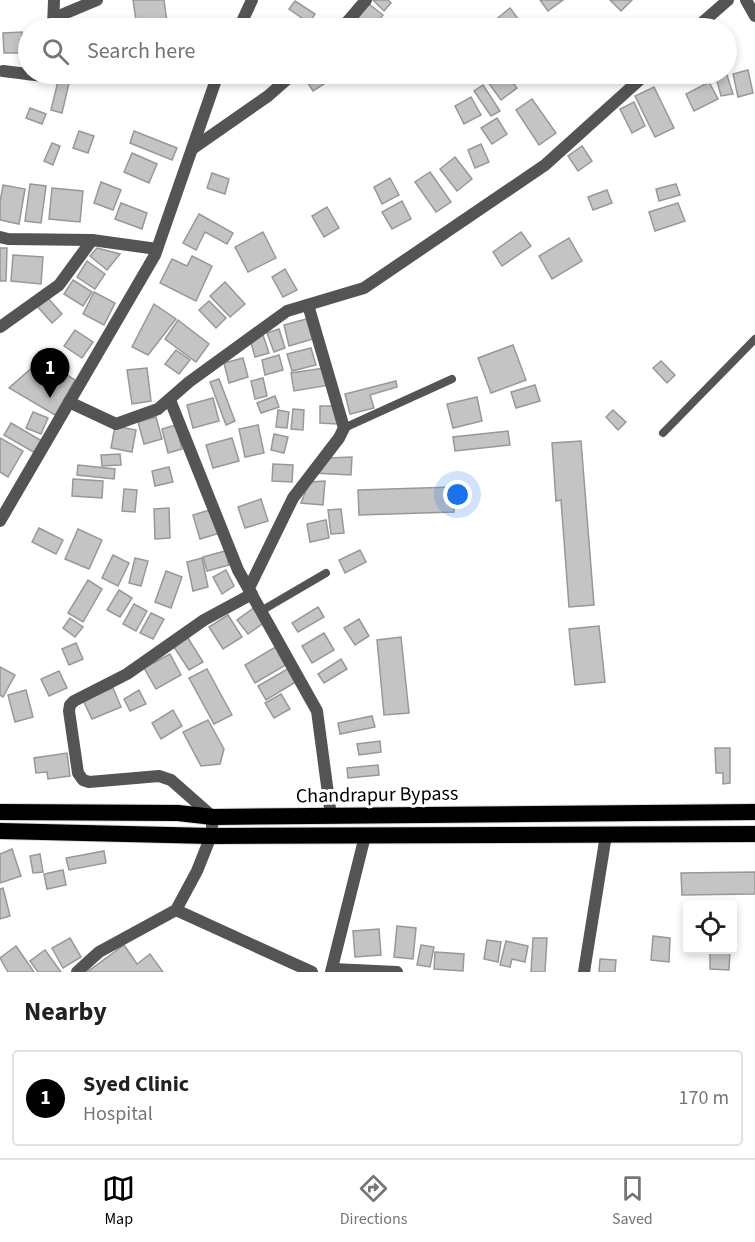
<!DOCTYPE html>
<style>
:root{--surface:#fff;--page:#f6f6f6;--text:#202124;--muted:#757577;--line:#e0e0e0;--accent:#000}
body{margin:0;font-family:"Source Sans 3",sans-serif;background:var(--page);color:var(--text)}
.controls{position:absolute;right:18px;bottom:18px;display:grid;overflow:hidden;border-radius:6px;box-shadow:0 3px 9px #0003}
.controls button{width:54px;height:54px;display:grid;place-items:center;padding:0;border:0;border-bottom:2px solid var(--line);background:var(--surface);color:var(--text);font:30px sans-serif}
.you{position:absolute;left:458px;top:495px;width:21px;height:21px;margin:-15px;border:4px solid #fff;border-radius:50%;background:#1a73e8;box-shadow:0 0 0 9px #1a73e833}
.badge{display:grid;place-items:center;width:39px;height:39px;border-radius:50%;background:var(--accent);color:#fff;font-size:20px;font-weight:700}
.pin{position:absolute;translate:-50% -50px;filter:drop-shadow(0 2px 3px #0008)}
.pin::after{content:'';position:absolute;top:32px;width:21px;height:18px;background:inherit;clip-path:polygon(0 0,100% 0,50% 100%)}
.list{margin:0;padding:0;list-style:none}
h2{display:flex;justify-content:space-between;align-items:center;height:78px;margin:0;padding:0 24px;font-size:26px}
h2 small{font-size:20px;font-weight:400;color:var(--muted)}
.list li{display:grid;grid-template-columns:39px 1fr auto;gap:18px;align-items:center;box-sizing:border-box;height:96px;margin:0 12px 12px;padding:0 12px;border:2px solid var(--line);border-radius:6px}
.list b{display:block;font-size:22px;white-space:nowrap}
.list p{margin:0;font-size:20px;white-space:nowrap;color:var(--muted)}
.list em{font-size:20px;font-style:normal;color:var(--muted)}
.icon{flex:none;width:33px;height:33px;fill:none;stroke:currentColor;stroke-width:2;stroke-linecap:round;stroke-linejoin:round}
.map{position:relative;flex:none;width:755px;height:972px;overflow:hidden}
.search{position:absolute;background:var(--surface);box-shadow:0 3px 9px #0003;left:18px;right:18px;top:18px;height:66px;display:flex;align-items:center;gap:15px;box-sizing:border-box;padding:0 21px;border-radius:33px;color:var(--muted);font-size:22px}
.sheet{height:186px;background:var(--surface)}
nav{display:flex;justify-content:space-around;align-items:center;box-sizing:border-box;height:84px;border-top:2px solid var(--line);background:var(--surface);font-size:16px;color:var(--muted)}
nav a{display:grid;justify-items:center;gap:3px}
nav .on{color:var(--accent)}
.map>svg:first-child{display:block}
</style>
<div class="map">
<svg width="755" height="972" viewBox="0 0 755 972">
<rect width="100%" height="100%" fill="#fff"/>
<!-- building -->
<g fill="#c4c4c4" stroke="#989898" stroke-width="1.5">
<path d="M133,0H164L167,22L137,27Z"/>
<path d="M373,0H388L391,3L384,11Z"/>
<path d="M540,0H563L548,11Z"/>
<path d="M610,0H632L621,11Z"/>
<path d="M295,1L315,14L309,23L289,9Z"/>
<path d="M369,4L383,15L372,28H369L357,18Z"/>
<path d="M510,8L525,28H490L488,26Z"/>
<path d="M136,22L137,28H114V24Z"/>
<path d="M22,32L23,53H4L3,33Z"/>
<path d="M748,70L753,93L738,97L733,74Z"/>
<path d="M302,74H322L327,82L313,91Z"/>
<path d="M482,74H506L517,88L501,100Z"/>
<path d="M727,75L733,94L721,96L716,77Z"/>
<path d="M58,81L69,83L62,113L51,110Z"/>
<path d="M709,82L718,99L694,111L686,94Z"/>
<path d="M483,85L500,111L491,116L474,91Z"/>
<path d="M654,87L674,128L655,137L635,96Z"/>
<path d="M471,97L481,115L464,124L455,106Z"/>
<path d="M532,99L556,133L539,145L516,110Z"/>
<path d="M634,102L645,126L632,133L620,109Z"/>
<path d="M30,108L46,114L42,124L26,118Z"/>
<path d="M497,118L507,134L492,144L481,128Z"/>
<path d="M79,131L94,136L88,153L73,148Z"/>
<path d="M134,131L177,148L172,160L130,143Z"/>
<path d="M52,143L60,146L53,165L44,161Z"/>
<path d="M481,144L489,162L475,168L468,150Z"/>
<path d="M582,146L592,161L578,171L568,156Z"/>
<path d="M132,153L157,164L149,183L124,172Z"/>
<path d="M455,157L472,179L457,191L440,169Z"/>
<path d="M430,172L451,202L436,212L415,182Z"/>
<path d="M212,173L229,179L225,194L207,188Z"/>
<path d="M390,178L399,195L382,204L374,187Z"/>
<path d="M101,182L121,190L113,210L94,203Z"/>
<path d="M30,184L46,186L41,223L25,221Z"/>
<path d="M676,184L680,195L659,201L656,189Z"/>
<path d="M3,185L25,189L19,224L0,220V202Z"/>
<path d="M52,188L83,191L80,222L49,219Z"/>
<path d="M607,190L612,203L593,210L588,197Z"/>
<path d="M402,201L411,219L392,229L382,212Z"/>
<path d="M121,203L147,213L142,229L115,219Z"/>
<path d="M678,203L685,221L655,231L649,212Z"/>
<path d="M327,207L339,228L324,237L312,216Z"/>
<path d="M199,214L233,233L227,244L205,232L196,250L183,243Z"/>
<path d="M263,232L276,258L248,272L235,247Z"/>
<path d="M521,232L531,246L502,266L493,252Z"/>
<path d="M569,238L582,261L552,279L539,256Z"/>
<path d="M0,248H7L6,281H0Z"/>
<path d="M97,248L120,254L107,270L90,256Z"/>
<path d="M13,255L43,257L41,284L11,281Z"/>
<path d="M192,256L212,266L196,301L160,283L172,259L187,266Z"/>
<path d="M87,261L105,274L95,289L77,277Z"/>
<path d="M285,269L297,290L283,297L272,277Z"/>
<path d="M73,280L92,292L83,306L64,294Z"/>
<path d="M225,282L245,304L230,317L210,296Z"/>
<path d="M94,292L115,303L104,325L83,314Z"/>
<path d="M47,297L62,314L52,323L37,306Z"/>
<path d="M209,301L226,318L216,328L199,310Z"/>
<path d="M154,304L176,319L148,355L132,347Z"/>
<path d="M310,318L316,338L289,346L284,325Z"/>
<path d="M178,320L209,344L196,362L165,339Z"/>
<path d="M279,329L285,348L274,352L267,333Z"/>
<path d="M75,330L93,342L82,358L64,346Z"/>
<path d="M263,335L269,353L255,357L250,339Z"/>
<path d="M513,345L526,380L491,393L478,358Z"/>
<path d="M311,348L316,365L292,371L287,354Z"/>
<path d="M176,350L190,360L179,374L165,364Z"/>
<path d="M279,355L283,370L265,375L262,360Z"/>
<path d="M243,358L248,377L229,383L224,363Z"/>
<path d="M42,359L75,380L55,415L9,388Z"/>
<path d="M661,361L675,375L667,383L653,368Z"/>
<path d="M147,368L151,401L132,404L127,370Z"/>
<path d="M324,368L330,385L294,391L291,373Z"/>
<path d="M263,378L267,396L255,399L251,381Z"/>
<path d="M219,379L235,421L226,425L210,382Z"/>
<path d="M396,381L397,387L370,395L374,408L350,414L345,394Z"/>
<path d="M535,385L540,401L516,408L511,392Z"/>
<path d="M275,396L279,407L261,413L257,403Z"/>
<path d="M477,397L482,421L453,428L447,404Z"/>
<path d="M213,398L219,421L193,428L187,405Z"/>
<path d="M320,406H337V424L320,423Z"/>
<path d="M293,409L304,410L303,430L291,429Z"/>
<path d="M278,410L289,412L287,428L276,427Z"/>
<path d="M613,410L626,422L618,430L606,417Z"/>
<path d="M33,412L48,418L41,434L26,428Z"/>
<path d="M156,417L162,439L144,444L138,422Z"/>
<path d="M11,423L42,441L35,453L4,435Z"/>
<path d="M176,425L182,449L168,453L162,429Z"/>
<path d="M258,425L264,453L245,457L239,429Z"/>
<path d="M115,426L136,430L132,452L111,448Z"/>
<path d="M508,431L510,445L455,451L453,437Z"/>
<path d="M274,434L288,437L284,453L271,450Z"/>
<path d="M0,438L23,451L8,477L0,472Z"/>
<path d="M232,438L239,461L213,468L206,445Z"/>
<path d="M581,441L594,605L569,607L561,500L556,501L552,443Z"/>
<path d="M120,454L121,465L102,466L101,455Z"/>
<path d="M352,457L351,475L314,473L328,458Z"/>
<path d="M273,464L293,465L292,482L272,481Z"/>
<path d="M78,465L115,469L114,479L77,475Z"/>
<path d="M169,467L173,482L155,486L152,471Z"/>
<path d="M73,479L103,481L102,498L72,496Z"/>
<path d="M325,481L323,505L301,503L309,482Z"/>
<path d="M454,487V512L359,515L358,490Z"/>
<path d="M124,489L137,490L135,512L122,511Z"/>
<path d="M261,499L268,521L245,528L238,507Z"/>
<path d="M169,508L170,538L155,539L154,509Z"/>
<path d="M213,509L220,533L200,539L193,515Z"/>
<path d="M341,509L344,533L331,534L328,510Z"/>
<path d="M326,520L329,538L310,542L307,524Z"/>
<path d="M39,528L63,540L56,554L32,542Z"/>
<path d="M78,529L102,540L89,569L65,559Z"/>
<path d="M360,550L366,562L345,573L339,560Z"/>
<path d="M225,551L229,565L207,571L203,557Z"/>
<path d="M113,555L129,563L118,586L102,578Z"/>
<path d="M135,558L148,561L141,586L129,583Z"/>
<path d="M202,558L208,587L193,591L187,562Z"/>
<path d="M226,570L234,586L222,594L213,577Z"/>
<path d="M166,571L182,577L171,608L155,602Z"/>
<path d="M88,580L102,589L83,622L68,613Z"/>
<path d="M119,590L132,598L120,617L107,610Z"/>
<path d="M134,604L147,611L136,631L123,624Z"/>
<path d="M255,607L265,622L248,634L237,620Z"/>
<path d="M318,607L324,617L298,632L292,623Z"/>
<path d="M151,613L164,619L153,639L140,633Z"/>
<path d="M228,615L242,637L223,649L209,627Z"/>
<path d="M70,618L83,627L75,637L63,628Z"/>
<path d="M359,619L369,636L355,645L344,628Z"/>
<path d="M599,626L605,682L575,685L569,629Z"/>
<path d="M324,633L334,650L312,663L302,646Z"/>
<path d="M186,635L203,662L189,670L172,644Z"/>
<path d="M401,637L409,713L384,715L377,640Z"/>
<path d="M76,643L83,659L69,665L62,649Z"/>
<path d="M279,645L289,663L255,683L245,665Z"/>
<path d="M170,654L181,675L156,689L144,668Z"/>
<path d="M341,659L347,669L324,683L318,674Z"/>
<path d="M0,667L15,675L3,697L0,695Z"/>
<path d="M291,667L299,680L266,700L258,686Z"/>
<path d="M207,669L232,715L214,724L189,678Z"/>
<path d="M59,671L67,688L49,696L41,679Z"/>
<path d="M113,688L121,707L92,719L83,700Z"/>
<path d="M26,690L33,717L15,722L8,695Z"/>
<path d="M139,690L146,704L130,711L124,699Z"/>
<path d="M281,694L290,709L274,718L265,703Z"/>
<path d="M173,710L182,726L161,739L152,723Z"/>
<path d="M372,716L375,727L340,734L338,723Z"/>
<path d="M208,720L224,749L220,764L201,766L183,732Z"/>
<path d="M380,741L381,752L359,755L357,744Z"/>
<path d="M715,748H730V783L723,784V773H716Z"/>
<path d="M67,753L70,776L48,779L47,772L36,773L34,758Z"/>
<path d="M378,765L379,775L348,778L347,768Z"/>
<path d="M12,849L21,876L0,883V854Z"/>
<path d="M104,851L106,863L69,870L66,858Z"/>
<path d="M40,854L43,872L33,873L30,856Z"/>
<path d="M63,870L66,885L47,889L44,874Z"/>
<path d="M755,872V894L682,895L681,873Z"/>
<path d="M3,888L10,916L0,919V889Z"/>
<path d="M397,926L416,928L413,959L394,957Z"/>
<path d="M379,929L381,955L355,957L353,931Z"/>
<path d="M653,936L670,938L669,962L651,960Z"/>
<path d="M70,938L81,957L63,968L52,948Z"/>
<path d="M533,938H547L545,972H531Z"/>
<path d="M487,940L501,942L498,962L484,959Z"/>
<path d="M506,941L528,946L525,962L512,959L510,967L500,965Z"/>
<path d="M124,945L137,964L150,954L163,972H87Z"/>
<path d="M421,945L434,947L430,967L417,965Z"/>
<path d="M16,946L34,972H8L0,958Z"/>
<path d="M45,950L61,972H38L30,961Z"/>
<path d="M710,950H730L729,970L710,969Z"/>
<path d="M435,952L464,954L463,971L434,969Z"/>
<path d="M600,959L616,960L615,972H599Z"/>
</g>
<g fill="none" stroke-linecap="round" stroke-linejoin="round">
<defs>
<g id="trunk">
<path d="M0,812L178,813L213,817L755,812"/>
<path d="M0,831L211,836L755,834"/>
</g>
</defs>
<!-- trunk casing -->
<use href="#trunk" stroke="#dbdbdb" stroke-width="18"/>
<!-- service -->
<g stroke="#545454" stroke-width="8">
<path d="M344,428L452,379"/>
<path d="M663,433L755,339"/>
<path d="M261,611L326,573"/>
</g>
<!-- minor -->
<g stroke="#545454" stroke-width="12">
<path d="M746,0L755,16"/>
<path d="M54,18L97,0"/>
<path d="M53,28L54,0"/>
<path d="M342,28L366,0"/>
<path d="M696,28L728,0"/>
<path d="M3,71C41,76 70,80 109,74"/>
<path d="M192,149L268,96L293,74"/>
<path d="M0,237L8,239L92,240L157,249"/>
<path d="M0,327L59,285L92,240"/>
<path d="M170,400L238,570L317,711L331,816"/>
<path d="M69,402L116,424L158,409L189,382L287,311L364,288L545,165L646,74"/>
<path d="M249,588L293,498L339,438L344,428L308,305"/>
<path d="M176,910L312,972"/>
<path d="M333,969L397,972"/>
<path d="M77,972L99,952L176,910L197,871L211,836L213,817L171,780L159,776L89,782L83,780L78,773L69,711L70,705L74,701L127,674L204,620L252,594"/>
<path d="M331,972L365,836"/>
<path d="M584,972L606,835"/>
</g>
<!-- tertiary -->
<g stroke="#545454" stroke-width="12">
<path d="M239,28L252,0"/>
<path d="M0,521L155,255L218,74"/>
</g>
<!-- trunk -->
<use href="#trunk" stroke="#000" stroke-width="16"/>
</g>
<g text-anchor="middle" stroke-width="6" stroke-linejoin="round" paint-order="stroke">
<!-- street labels -->
<g font-size="20" fill="#000" stroke="#fff">
<text transform="translate(377 794) rotate(-1)" y="7">Chandrapur Bypass</text>
</g>
</g>
</svg>
<div class="controls">
<button><svg class="icon" aria-label="locate" viewBox="0 0 24 24"><circle cx="12" cy="12" r="6"/><path d="M12 2v4M12 18v4M2 12h4M18 12h4"/></svg></button>
</div>
<div class="you"></div>
<div class="pin badge" style="left:50px;top:398px">1</div>
<div class="search"><svg class="icon" aria-label="search" viewBox="0 0 24 24"><circle cx="10" cy="10" r="6"/><path d="M15 15l6 6"/></svg>Search here</div>
</div>
<section class="sheet">
<h2>Nearby<small></small></h2>
<ul class="list">
<li><span class="badge">1</span><div><b>Syed Clinic</b><p>Hospital</p></div><em>170 m</em></li>
</ul>
</section>
<nav>
<a class="on"><svg class="icon" aria-label="map" viewBox="0 0 24 24"><path d="M3 6l6-2 6 2 6-2v14l-6 2-6-2-6 2zM9 4v14M15 6v14"/></svg>Map</a>
<a><svg class="icon" aria-label="directions" viewBox="0 0 24 24"><path d="M12 3l9 9-9 9-9-9zM9 14v-3h6M13 9l2 2-2 2"/></svg>Directions</a>
<a><svg class="icon" aria-label="saved" viewBox="0 0 24 24"><path d="M7 4h10v16l-5-4-5 4z"/></svg>Saved</a>
</nav>
